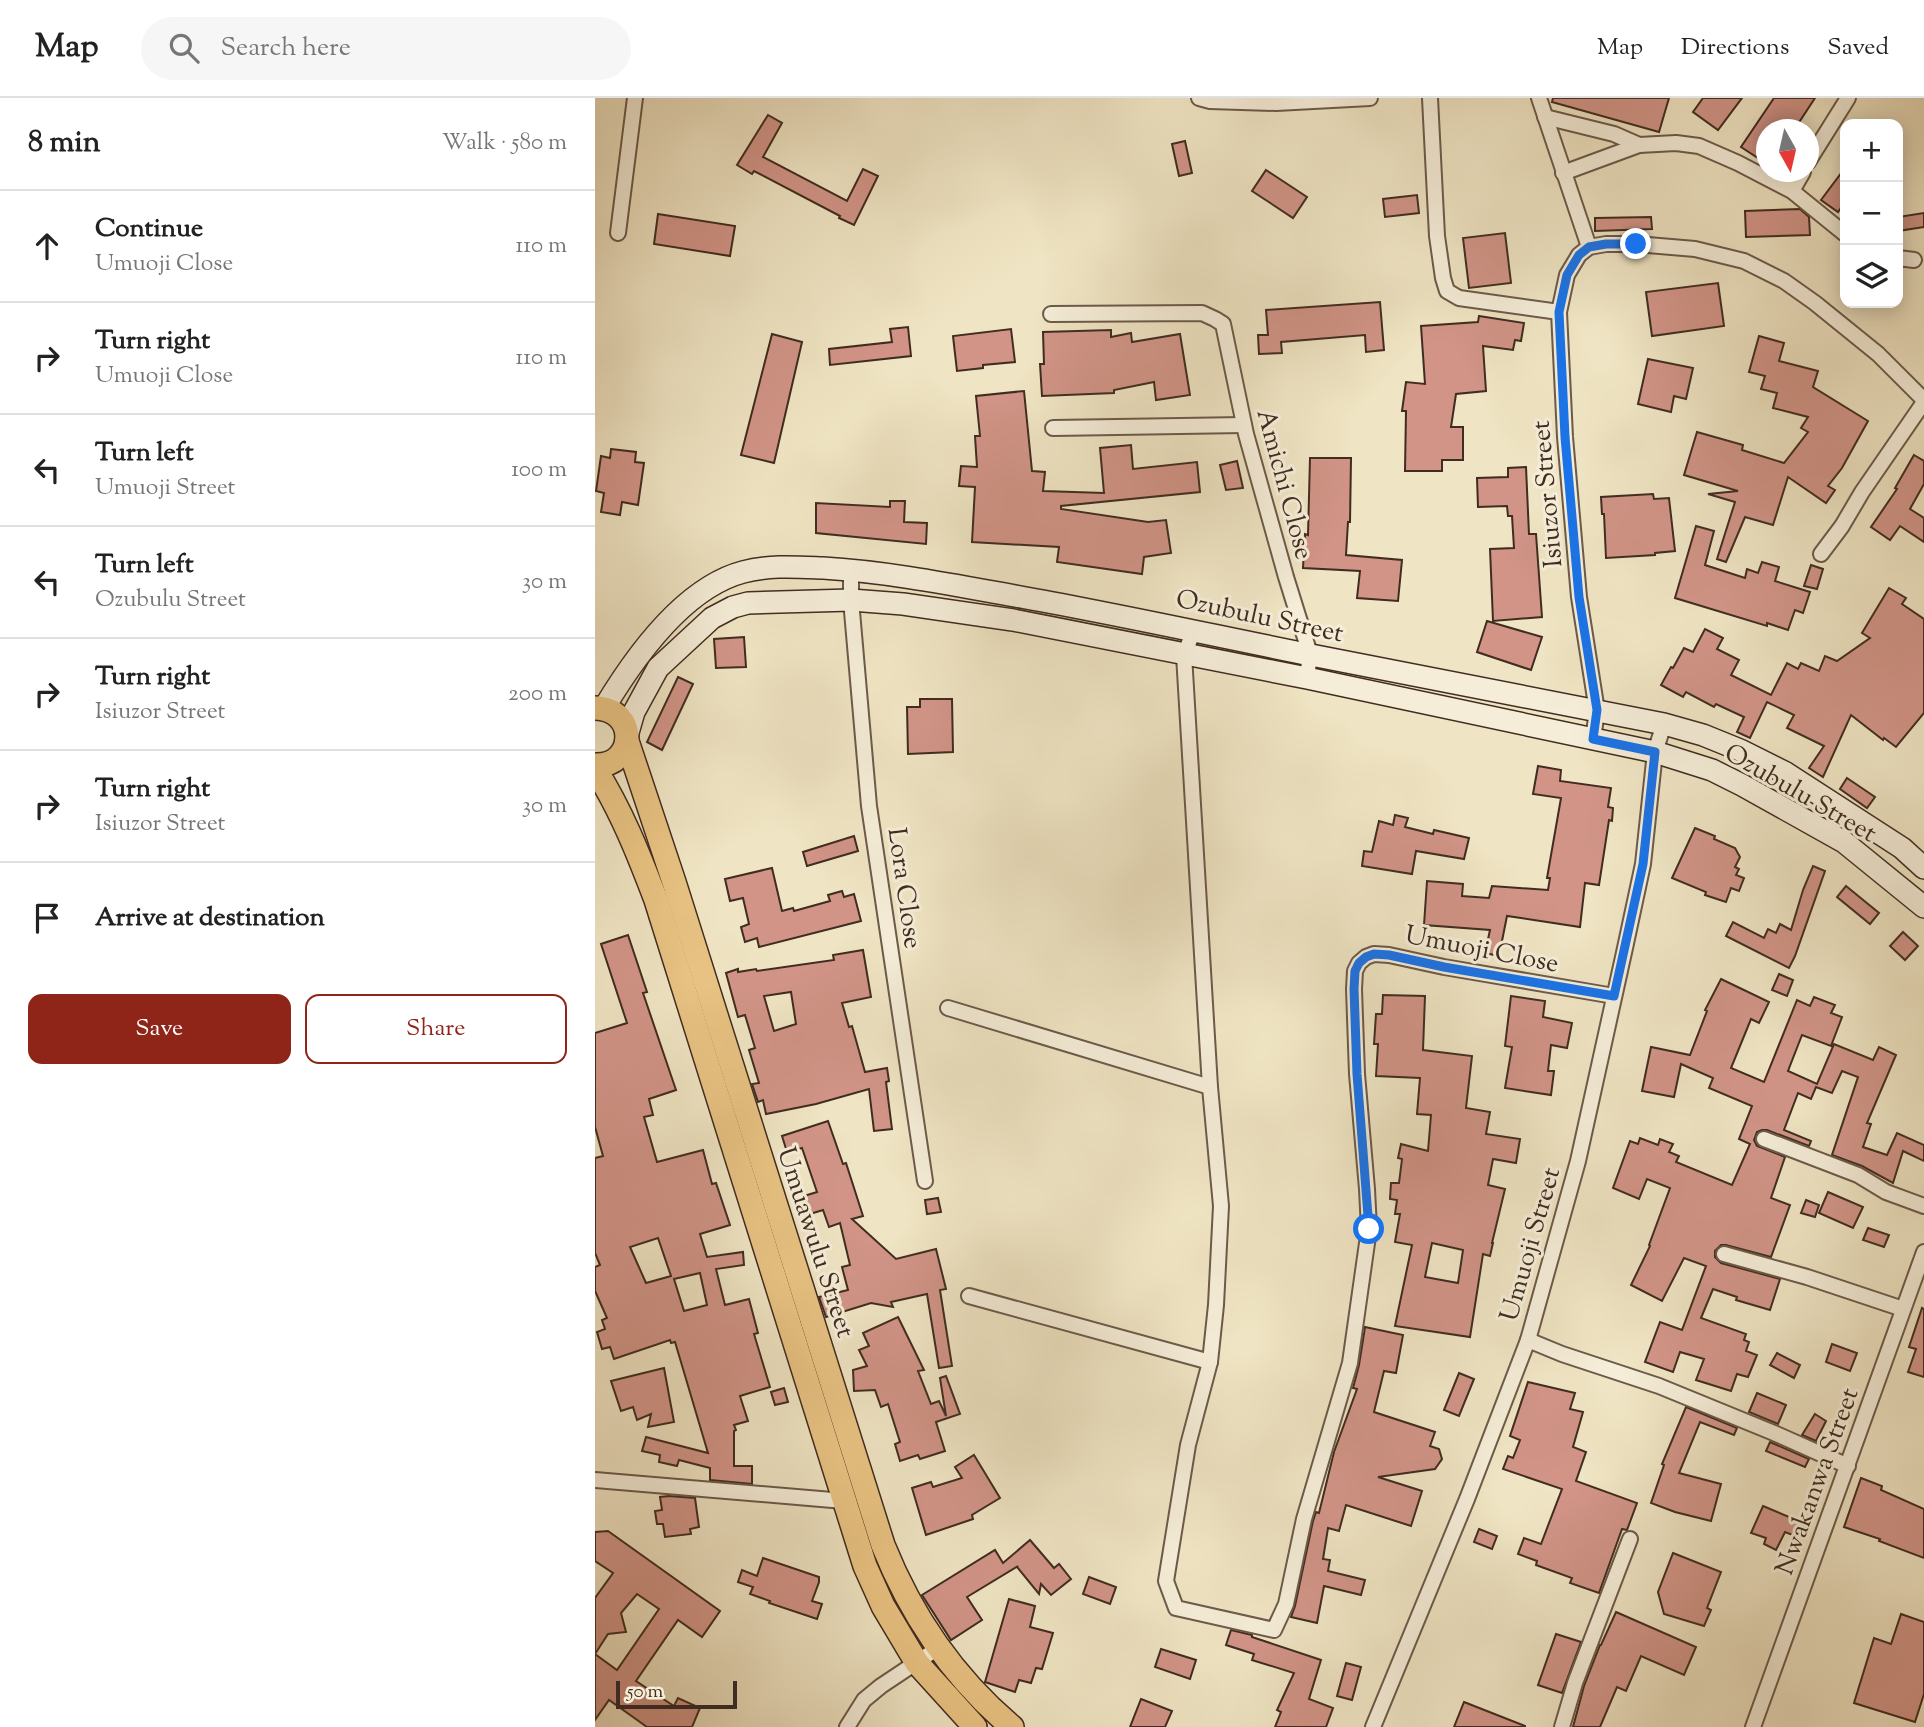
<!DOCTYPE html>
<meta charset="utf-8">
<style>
:root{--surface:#fff;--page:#f6f6f6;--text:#222;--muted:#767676;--line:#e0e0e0;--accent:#8f2418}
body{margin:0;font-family:"Sorts Mill Goudy",serif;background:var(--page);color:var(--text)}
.controls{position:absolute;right:21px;top:21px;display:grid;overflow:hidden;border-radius:14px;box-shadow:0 4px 18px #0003}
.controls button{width:63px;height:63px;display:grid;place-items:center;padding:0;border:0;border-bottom:2px solid var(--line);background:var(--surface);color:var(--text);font:35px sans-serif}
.compass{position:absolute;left:1161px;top:21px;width:63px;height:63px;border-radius:50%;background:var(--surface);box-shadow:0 4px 18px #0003;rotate:172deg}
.scale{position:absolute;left:21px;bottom:18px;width:121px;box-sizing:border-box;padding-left:7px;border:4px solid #402c20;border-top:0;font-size:19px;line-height:24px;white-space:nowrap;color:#402c20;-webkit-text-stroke:5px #f5edd8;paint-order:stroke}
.stop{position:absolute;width:21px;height:21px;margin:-16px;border:5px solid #1a73e8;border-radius:50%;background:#fff}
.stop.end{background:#1a73e8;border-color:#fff;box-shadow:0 2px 7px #0008}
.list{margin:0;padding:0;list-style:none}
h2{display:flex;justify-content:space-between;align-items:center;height:91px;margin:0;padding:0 28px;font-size:30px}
h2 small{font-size:23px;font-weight:400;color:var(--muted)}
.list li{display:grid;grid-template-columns:46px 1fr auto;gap:21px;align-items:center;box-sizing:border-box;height:112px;padding:0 28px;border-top:2px solid var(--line)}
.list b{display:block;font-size:26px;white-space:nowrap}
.list p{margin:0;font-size:23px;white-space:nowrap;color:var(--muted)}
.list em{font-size:23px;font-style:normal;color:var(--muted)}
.actions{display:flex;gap:14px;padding:21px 28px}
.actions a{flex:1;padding:16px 0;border:2px solid var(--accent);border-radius:14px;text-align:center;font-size:24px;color:var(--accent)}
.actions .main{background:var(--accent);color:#fff}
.icon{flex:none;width:38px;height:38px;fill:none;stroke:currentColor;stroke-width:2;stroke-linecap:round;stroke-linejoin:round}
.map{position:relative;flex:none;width:1329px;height:1629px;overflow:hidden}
header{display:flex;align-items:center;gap:42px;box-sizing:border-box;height:98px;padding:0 35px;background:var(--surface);border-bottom:2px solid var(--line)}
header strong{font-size:33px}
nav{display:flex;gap:38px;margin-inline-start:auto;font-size:24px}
.search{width:490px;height:63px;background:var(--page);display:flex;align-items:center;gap:18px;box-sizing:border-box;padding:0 24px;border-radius:38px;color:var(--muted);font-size:26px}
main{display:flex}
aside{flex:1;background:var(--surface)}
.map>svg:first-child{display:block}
</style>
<header>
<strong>Map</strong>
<div class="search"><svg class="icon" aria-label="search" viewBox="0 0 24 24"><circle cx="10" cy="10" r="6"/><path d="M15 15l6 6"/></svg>Search here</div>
<nav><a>Map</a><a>Directions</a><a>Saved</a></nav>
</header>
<main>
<aside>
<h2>8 min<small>Walk · 580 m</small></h2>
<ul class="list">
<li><svg class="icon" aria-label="ahead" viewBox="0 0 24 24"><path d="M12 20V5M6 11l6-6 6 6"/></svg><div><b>Continue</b><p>Umuoji Close</p></div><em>110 m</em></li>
<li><svg class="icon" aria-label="right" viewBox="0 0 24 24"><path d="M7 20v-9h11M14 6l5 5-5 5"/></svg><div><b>Turn right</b><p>Umuoji Close</p></div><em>110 m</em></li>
<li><svg class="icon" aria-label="left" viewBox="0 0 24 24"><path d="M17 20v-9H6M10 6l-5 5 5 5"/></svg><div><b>Turn left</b><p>Umuoji Street</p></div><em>100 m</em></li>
<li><svg class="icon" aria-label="left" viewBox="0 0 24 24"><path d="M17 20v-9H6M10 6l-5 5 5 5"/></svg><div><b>Turn left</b><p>Ozubulu Street</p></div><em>30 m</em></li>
<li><svg class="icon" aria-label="right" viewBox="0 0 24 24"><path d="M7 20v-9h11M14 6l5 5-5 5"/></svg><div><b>Turn right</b><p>Isiuzor Street</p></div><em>200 m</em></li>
<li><svg class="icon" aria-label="right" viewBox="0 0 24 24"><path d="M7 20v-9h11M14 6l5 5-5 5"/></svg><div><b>Turn right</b><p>Isiuzor Street</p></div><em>30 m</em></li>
<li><svg class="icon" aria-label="arrive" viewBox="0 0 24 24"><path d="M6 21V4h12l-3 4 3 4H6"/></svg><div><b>Arrive at destination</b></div></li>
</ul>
<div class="actions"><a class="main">Save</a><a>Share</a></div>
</aside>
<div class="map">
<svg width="1329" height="1629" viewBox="0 0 1329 1629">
<rect width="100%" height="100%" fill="#efe4c3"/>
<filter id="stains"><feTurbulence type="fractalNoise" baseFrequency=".00286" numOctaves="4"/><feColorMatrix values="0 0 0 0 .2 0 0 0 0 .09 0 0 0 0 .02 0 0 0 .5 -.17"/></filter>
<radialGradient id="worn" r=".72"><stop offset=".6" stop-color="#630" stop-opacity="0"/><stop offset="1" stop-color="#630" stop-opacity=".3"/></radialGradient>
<!-- building -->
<g fill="#d19487" stroke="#402c20" stroke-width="2" fill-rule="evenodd">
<path d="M958,0H1074L1064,34L957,4Z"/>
<path d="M1108,0H1147L1123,32L1098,14Z"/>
<path d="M1179,0H1220L1199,32H1172V66L1146,49Z"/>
<path d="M173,17L187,25L168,59L252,103L268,71L283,78L259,127L244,120L245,118L159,73L157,76L142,67Z"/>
<path d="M590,43L597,75L584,78L577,46Z"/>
<path d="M1250,70V104L1243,114L1226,102Z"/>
<path d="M671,72L712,99L698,120L657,93Z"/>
<path d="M822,97L824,115L790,119L788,101Z"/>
<path d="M1205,111L1214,119L1215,137L1151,139L1150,113Z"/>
<path d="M1329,115V129L1303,133V119Z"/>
<path d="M63,116L140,128L135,158L59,146Z"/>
<path d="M1056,119L1057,131L1000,133V120Z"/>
<path d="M910,135L916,185L874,190L868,140Z"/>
<path d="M1123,185L1129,228L1057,238L1051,194Z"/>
<path d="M785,204L789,252L771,254L770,237L686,244L687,255L664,256L663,237H673L671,212Z"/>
<path d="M884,218L929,225L926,243L920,242L918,252L888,248L891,293L861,296L856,329H868V362H847V373H810L811,313H807L811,284L830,286L826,228L883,224Z"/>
<path d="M313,229L316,258L235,267L234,251L297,244L295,231Z"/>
<path d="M416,231L420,264L388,267V270L362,273L358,238Z"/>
<path d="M516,232V239L536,235L537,244L585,236L595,297L561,302L559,284L519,292V295L447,298L445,266H449L448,234Z"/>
<path d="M177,236L207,244L179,365L146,357Z"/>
<path d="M1164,238L1189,245L1184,263L1223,273L1218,289L1273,323L1247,370L1233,388L1240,392L1231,405L1193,379L1178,427L1150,419L1131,464L1122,461L1140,404L1113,396L1143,393L1089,377L1102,334L1148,347L1147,352L1189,365L1213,334L1206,330L1213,319L1178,310L1182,295L1166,291L1170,278L1154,274Z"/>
<path d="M1053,261L1098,270L1091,301L1079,298L1076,314L1043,306Z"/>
<path d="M429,293L437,373L450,374L448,393L509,395L505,350L536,347L538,371L602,364L605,394L466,408V411L553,424L571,422L576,455L549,459L547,476L462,464L464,449L377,444L380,389L364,388L366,368L382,369L380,338H385L381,298Z"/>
<path d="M16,351L41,354L40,364L49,365L43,407L27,404L25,417L6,414L9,395L1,393L6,358L15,360Z"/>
<path d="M1319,357L1329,363V386L1315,411L1329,420V444L1305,428L1295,442L1276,429L1302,391L1300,390Z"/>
<path d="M715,360H756L755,424H753L751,457L807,462L803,503L762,500L765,473L708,470L710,436L713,437Z"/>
<path d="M642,363L648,390L631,392L625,367Z"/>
<path d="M931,369L934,436H941L947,519L898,523L895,451L919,450L917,418H913L912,408L883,409L882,380L913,379V370Z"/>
<path d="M1058,396L1059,401L1074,400L1080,453L1060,455V457L1011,460L1009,416H1007L1006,399Z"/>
<path d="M295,403H310L309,424L332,425L331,446L221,435V405L295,409Z"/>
<path d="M1101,428L1119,433L1110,467L1150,480L1152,471L1163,475L1167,464L1184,469L1180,483L1215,494L1208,515L1200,512L1193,532L1172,525V528L1080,500Z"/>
<path d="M1216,467L1228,471L1222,491L1209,488Z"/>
<path d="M1294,490L1311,500L1307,506L1329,521V615L1301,649L1289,640L1288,642L1256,617L1228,679L1214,670L1229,648L1192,630L1199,617L1172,604L1155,640L1142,634L1149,619L1121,606L1119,609L1091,594L1088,599L1066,587L1076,569L1078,570L1089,550L1098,554L1110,531L1128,540L1122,551L1144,562L1136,577L1176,597L1192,565L1203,571L1206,565L1224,573L1230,558L1242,563L1275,540L1267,535Z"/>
<path d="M892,523L947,539L936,572L882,554Z"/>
<path d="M149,539L151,569L121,570L119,541Z"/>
<path d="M83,579L98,586L67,652L52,644Z"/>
<path d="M325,601H357L358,654L313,656L312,609H325Z"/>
<path d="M943,668L966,672L965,683L1016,690L1013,709L1018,710L1017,723L1014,722L1004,787L990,785L985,829L912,818L904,858L890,855L895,832L829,827L832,783L868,786L867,798L894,800L897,788L953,792L955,780H952L966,700L938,696Z"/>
<path d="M1252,680L1280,699L1272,710L1245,691Z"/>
<path d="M800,717L813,720L810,729L838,736L839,732L874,740L869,761L821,753L817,776L767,768L769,753L777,754L784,723L798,727Z"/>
<path d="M1100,730L1120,738L1119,741L1140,750L1145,759L1140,769L1144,771L1141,777L1149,780L1144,793L1136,790L1131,804L1110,797L1111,794L1077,780Z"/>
<path d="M259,738L263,753L212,768L208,754Z"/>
<path d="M1218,768L1230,773L1200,858L1194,870L1131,838L1138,824L1169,840L1173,831L1181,835L1185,826L1196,832L1208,792Z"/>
<path d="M177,770L187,813L198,810L199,813L235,803L233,797L247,793L249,799L259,796L266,823L164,849L162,840L150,844L146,829L154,826L148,800L135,803L130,781Z"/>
<path d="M1251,788L1284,815L1275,826L1242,799Z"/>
<path d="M1308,834L1323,848L1310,862L1295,848Z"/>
<path d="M33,837L52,894L48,895L81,992L54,1001L58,1017L49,1019L62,1064L108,1052L117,1086L121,1085L135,1127L105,1136L112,1159L148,1154L149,1167L121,1171L130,1207L154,1201L163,1235L159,1236L175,1289L145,1298L153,1323L139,1327L141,1332L139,1333V1368H157V1386L115,1382V1370L84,1362L82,1368L64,1364L65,1357L47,1353L51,1339L113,1355L80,1244L76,1245L75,1242L19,1261L15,1249L7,1251L2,1234L10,1231L7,1222L12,1220L0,1193V1169L5,1167L0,1155V1060L8,1058L0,1029V935L32,925L6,846ZM63,1140L76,1178L51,1185L35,1149ZM105,1175L112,1207L89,1213L79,1181Z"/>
<path d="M268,852L276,899L247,905L254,929L257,928L270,974L292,970L294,983L291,984L297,1031L279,1033L274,991L221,1006L171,1016L168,1002L163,1004L157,986L164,985L154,952L160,950L150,917L143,919L131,875L143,871V874L161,871L162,873L239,862L238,857ZM196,894L201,926L179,933L169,898Z"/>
<path d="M1184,876L1198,882L1192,898L1177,892Z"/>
<path d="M1126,881L1174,904L1164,925L1156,921L1136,970L1169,984L1202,902L1215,908L1219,899L1240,907L1236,915L1247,919L1236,948L1207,937L1193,973L1222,986L1239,946L1278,962L1284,949L1301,957L1272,1025L1276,1026L1268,1049L1292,1057L1302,1035L1329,1047V1063L1308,1053L1298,1085L1267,1068L1237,1057L1263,979L1247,973L1237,995L1221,989L1216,1001L1203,995L1189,1032L1216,1043L1214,1048L1172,1032H1167L1162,1034L1159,1042L1162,1048L1190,1059L1176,1100L1195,1107L1176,1159L1131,1147H1126L1120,1153V1159L1126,1165L1185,1181L1175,1212L1141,1202L1142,1199L1118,1191L1106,1220L1151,1236L1149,1242L1154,1244L1151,1253L1162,1257L1153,1279L1142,1276L1136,1293L1101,1282L1109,1261L1085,1254L1078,1274L1050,1264L1065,1224L1087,1232L1111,1168L1089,1160L1067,1203L1036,1187L1055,1148L1054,1147L1075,1090L1052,1081L1044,1101L1018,1090L1035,1043L1043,1046L1045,1040L1063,1047L1065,1041L1078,1046L1074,1054L1084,1058L1081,1064L1137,1087L1155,1046L1144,1041L1157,1008L1114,990L1118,980L1086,966L1079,999L1047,993L1056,949L1095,957L1112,913L1110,912Z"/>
<path d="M788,897L830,898L828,952L877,958L871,1010L895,1014L891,1036L925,1041L921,1065L898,1061L893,1087L910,1091L897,1145H898L895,1158L888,1156L875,1239L800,1228L817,1147L800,1144L805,1116H800L802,1102L795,1101L796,1085H804L807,1061L803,1060L806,1046L833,1053L836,1017L822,1016L825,980L781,978L783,946H779L781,916H787ZM837,1145L868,1152L863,1185L830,1179Z"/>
<path d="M916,898L950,903L948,919L977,925L972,950L956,947L953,973H959L956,997L910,990L917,949L910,948Z"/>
<path d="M233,1023L248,1066L251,1065L268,1118L257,1121L301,1161L341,1151L351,1191L345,1192L357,1268L344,1270L332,1196L296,1204L298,1209L276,1205L231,1219L224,1199L253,1192L247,1169L255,1167L245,1125L234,1129L228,1112L215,1116L209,1098L222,1094L207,1050L192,1054L187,1038Z"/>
<path d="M1233,1094L1268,1109L1258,1130L1224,1115Z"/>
<path d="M343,1100L346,1114L332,1116L330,1102Z"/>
<path d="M1211,1102L1224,1107L1220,1119L1206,1115Z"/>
<path d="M1273,1130L1294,1137L1289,1149L1268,1142Z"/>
<path d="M1327,1210L1329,1211V1279L1313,1274L1321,1251L1314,1249Z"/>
<path d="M303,1219L329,1272L323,1273L336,1306L344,1303L351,1318L345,1280L351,1278L365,1316L341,1324L350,1353L325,1361L323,1357L305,1363L300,1346L305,1344L293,1306L286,1309L280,1292L259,1293L258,1272L272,1268L264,1252L274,1248L268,1235Z"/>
<path d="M770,1229L808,1237L801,1275L789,1273L779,1314L840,1334L835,1348L844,1351L847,1361L840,1371L783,1379L827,1393L816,1428L751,1407L744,1433L733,1430L728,1461L735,1462L733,1473L770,1482L766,1497L729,1488L722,1525L696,1519L700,1508L718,1423L721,1414L724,1415L739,1354L762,1291L758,1290L764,1267Z"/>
<path d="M1237,1246L1262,1255L1255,1273L1231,1264Z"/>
<path d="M1182,1255L1205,1267L1199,1280L1175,1267Z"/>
<path d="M69,1270L79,1324L53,1329L56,1316L42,1322L38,1309L26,1313L16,1283Z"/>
<path d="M864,1275L879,1281L864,1318L849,1312Z"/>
<path d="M933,1284L980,1295L975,1311L988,1314L978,1349L991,1354L981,1383L1042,1405L1032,1432L1027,1431L1004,1495L975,1485L977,1480L941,1467L942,1463L923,1456L929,1440L946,1446L967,1391L908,1371L913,1358L918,1360L925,1342L915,1338Z"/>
<path d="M189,1290L193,1304L180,1307L176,1294Z"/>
<path d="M1162,1295L1191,1307L1183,1326L1154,1314Z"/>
<path d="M1091,1309L1142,1330L1139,1337L1105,1324L1084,1375L1126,1386L1116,1423L1080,1414L1056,1405L1069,1367L1067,1366Z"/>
<path d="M1220,1316L1231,1323L1221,1343L1207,1337Z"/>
<path d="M1175,1344L1214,1361L1210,1369L1171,1353Z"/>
<path d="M379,1357L405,1400L377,1417L378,1421L331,1437L317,1390L336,1384L338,1389L367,1380L360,1369Z"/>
<path d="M1266,1380L1287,1388L1286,1392L1329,1411V1460L1284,1443L1285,1441L1249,1429Z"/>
<path d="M74,1398L100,1400L104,1429L95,1431L96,1436L70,1439L68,1426H62L60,1413L67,1412L65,1399Z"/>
<path d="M1168,1408L1206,1424L1200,1438L1190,1434L1181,1452L1169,1446L1171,1440L1156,1435Z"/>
<path d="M884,1431L902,1438L897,1451L879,1444Z"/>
<path d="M13,1433L125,1513L107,1539L83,1522L41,1583L79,1608L83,1600L105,1610L97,1629H52L14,1602L0,1622V1500L18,1475L0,1463V1434ZM42,1496L64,1511L22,1572L0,1556L13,1536L31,1534L26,1515Z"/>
<path d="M435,1442L459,1470L464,1466L476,1481L456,1497L446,1486L444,1496L422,1469L423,1468L372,1499L387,1522L356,1542L327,1497L400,1452L408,1465Z"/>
<path d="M1078,1455L1126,1474L1112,1510L1116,1512L1109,1528L1069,1516L1063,1494Z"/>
<path d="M168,1460L224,1479V1484L217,1503L227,1506L222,1521L174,1505L175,1503L155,1496L158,1489L143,1484L147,1472L162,1478Z"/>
<path d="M494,1479L521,1489L515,1506L488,1496Z"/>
<path d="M414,1501L440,1508L435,1529L458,1535L447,1571L441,1570L436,1585L424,1582L420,1594L390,1584Z"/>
<path d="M1021,1514L1101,1549L1089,1577L1046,1558L1031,1593L1022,1589L1005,1629H978L989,1588L1005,1547H1006Z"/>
<path d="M1306,1516L1329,1524V1596L1320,1624L1259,1605L1279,1540L1296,1546Z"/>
<path d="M636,1532L657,1537V1539L726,1562L714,1601L738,1610L731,1629H680L686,1614L682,1612L699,1575L657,1562L659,1556L631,1547Z"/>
<path d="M961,1536L986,1544L967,1595L943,1587Z"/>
<path d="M566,1551L601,1562L595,1581L560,1569Z"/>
<path d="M751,1565L766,1569L757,1602L742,1598Z"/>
<path d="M546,1601L577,1613L570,1629H535Z"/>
<path d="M869,1604L930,1628V1629H859Z"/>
</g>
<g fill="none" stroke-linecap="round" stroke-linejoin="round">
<defs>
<g id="street">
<path d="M604,0L615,3L681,5L775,0"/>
<path d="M835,0L842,138L848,180L852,193L864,200L964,214"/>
<path d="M944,0L994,149"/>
<path d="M950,19L1019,36L1044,47"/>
<path d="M1213,64L1253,0"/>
<path d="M968,75L1044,47L1081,45L1104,48L1143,65L1197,93L1250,136"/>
<path d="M1197,93L1208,74"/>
<path d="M23,135L40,0"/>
<path d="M1303,160L1319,162"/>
<path d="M456,216L607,215L620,221L628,226L651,336L691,479L715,556L712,580"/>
<path d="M458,330L649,327"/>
<path d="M1226,456L1247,428L1267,394L1329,304"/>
<path d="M256,472V502L274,708L330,1083"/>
<path d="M599,532L589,557L615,989L626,1108L621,1207L615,1264L593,1347L571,1483L581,1510L679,1532L691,1506L709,1421L755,1265L774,1131L772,1091L762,976L759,891L760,873L764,865L771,859L779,856L794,857L849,869L1019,898"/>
<path d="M998,641L1002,613L984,499L970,339L964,214L972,177L984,157L994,149L1011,146H1041L1100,151L1149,163L1189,183L1220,205L1283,256L1329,302"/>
<path d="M353,910L615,989"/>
<path d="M1169,1041L1263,1077L1291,1094L1329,1108"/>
<path d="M1129,1156L1212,1179L1308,1211"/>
<path d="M374,1198L615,1264"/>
<path d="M933,1242L967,1256L1064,1288L1179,1335L1253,1368"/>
<path d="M0,1382L249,1403"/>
<path d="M252,1629L269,1602L286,1588L343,1550"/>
<path d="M778,1629L872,1401L933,1242L983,1063L1030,850L1048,766L1060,654L1069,626"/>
<path d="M967,1629L980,1585L1035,1441"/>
<path d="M1158,1629L1329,1154"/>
</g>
<g id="secondary">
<path d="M9,610C39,560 88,490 148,474C173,467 202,469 228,470C296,474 364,488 431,500C526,517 621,538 716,557C834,580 952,603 1069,626L1108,637L1145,652L1191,675L1307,750L1329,770"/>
<path d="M32,638L39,614L63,570L117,520L138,509L153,505L256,502L308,506L418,522L712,580L1060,654L1117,672L1147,687L1249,744L1329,809"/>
</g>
<g id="primary">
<path d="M0,610C44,611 41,669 0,667"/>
<path d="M32,643L79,784L288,1447C316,1517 359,1580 417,1629"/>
<path d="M0,671C26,712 44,757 61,802L270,1468L288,1508L322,1565L380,1629"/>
</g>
</defs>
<!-- street casing -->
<use href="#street" stroke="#6c5a49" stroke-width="18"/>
<!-- secondary casing -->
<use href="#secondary" stroke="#402c20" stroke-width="24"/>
<!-- primary casing -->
<use href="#primary" stroke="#402c20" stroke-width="26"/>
<!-- street -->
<use href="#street" stroke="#f5edd8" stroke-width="14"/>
<!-- secondary -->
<use href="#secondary" stroke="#f5edd8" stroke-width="21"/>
<!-- primary -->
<use href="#primary" stroke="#e8c282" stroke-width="23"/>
</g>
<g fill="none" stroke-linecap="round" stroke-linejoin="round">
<!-- route -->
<path stroke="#1a73e8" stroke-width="9" d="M774,1131L762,976L759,891L760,873L764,865L771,859L779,856L794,857L849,869L1019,898L1048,766L1060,654L998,641L1002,612L984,499L970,339L964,214L972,177L984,157L994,149L1011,146H1041"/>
</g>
<g text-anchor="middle" stroke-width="6" stroke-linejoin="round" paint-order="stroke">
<!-- street labels -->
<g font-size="26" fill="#402c20" stroke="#f5edd8">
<text transform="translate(691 386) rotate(75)" y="9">Amichi Close</text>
<text transform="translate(951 396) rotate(-95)" y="9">Isiuzor Street</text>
<text transform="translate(665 517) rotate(12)" y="9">Ozubulu Street</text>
<text transform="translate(1206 694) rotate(30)" y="9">Ozubulu Street</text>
<text transform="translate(311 790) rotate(82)" y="9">Lora Close</text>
<text transform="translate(887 850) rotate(11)" y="9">Umuoji Close</text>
<text transform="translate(222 1144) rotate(72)" y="9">Umuawulu Street</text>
<text transform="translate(934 1146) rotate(-74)" y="9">Umuoji Street</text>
<text transform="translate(1221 1383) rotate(-70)" y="9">Nwakanwa Street</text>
</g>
</g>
<rect width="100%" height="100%" filter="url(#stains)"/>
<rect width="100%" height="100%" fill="url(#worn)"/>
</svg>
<div class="controls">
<button>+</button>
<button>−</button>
<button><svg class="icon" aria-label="layers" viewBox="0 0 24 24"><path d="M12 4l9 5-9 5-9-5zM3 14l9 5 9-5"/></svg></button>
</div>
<svg class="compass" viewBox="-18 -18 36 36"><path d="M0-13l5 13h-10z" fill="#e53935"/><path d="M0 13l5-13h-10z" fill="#767676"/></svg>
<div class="scale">50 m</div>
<div class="stop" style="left:774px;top:1131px"></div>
<div class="stop end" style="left:1041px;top:146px"></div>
</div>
</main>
